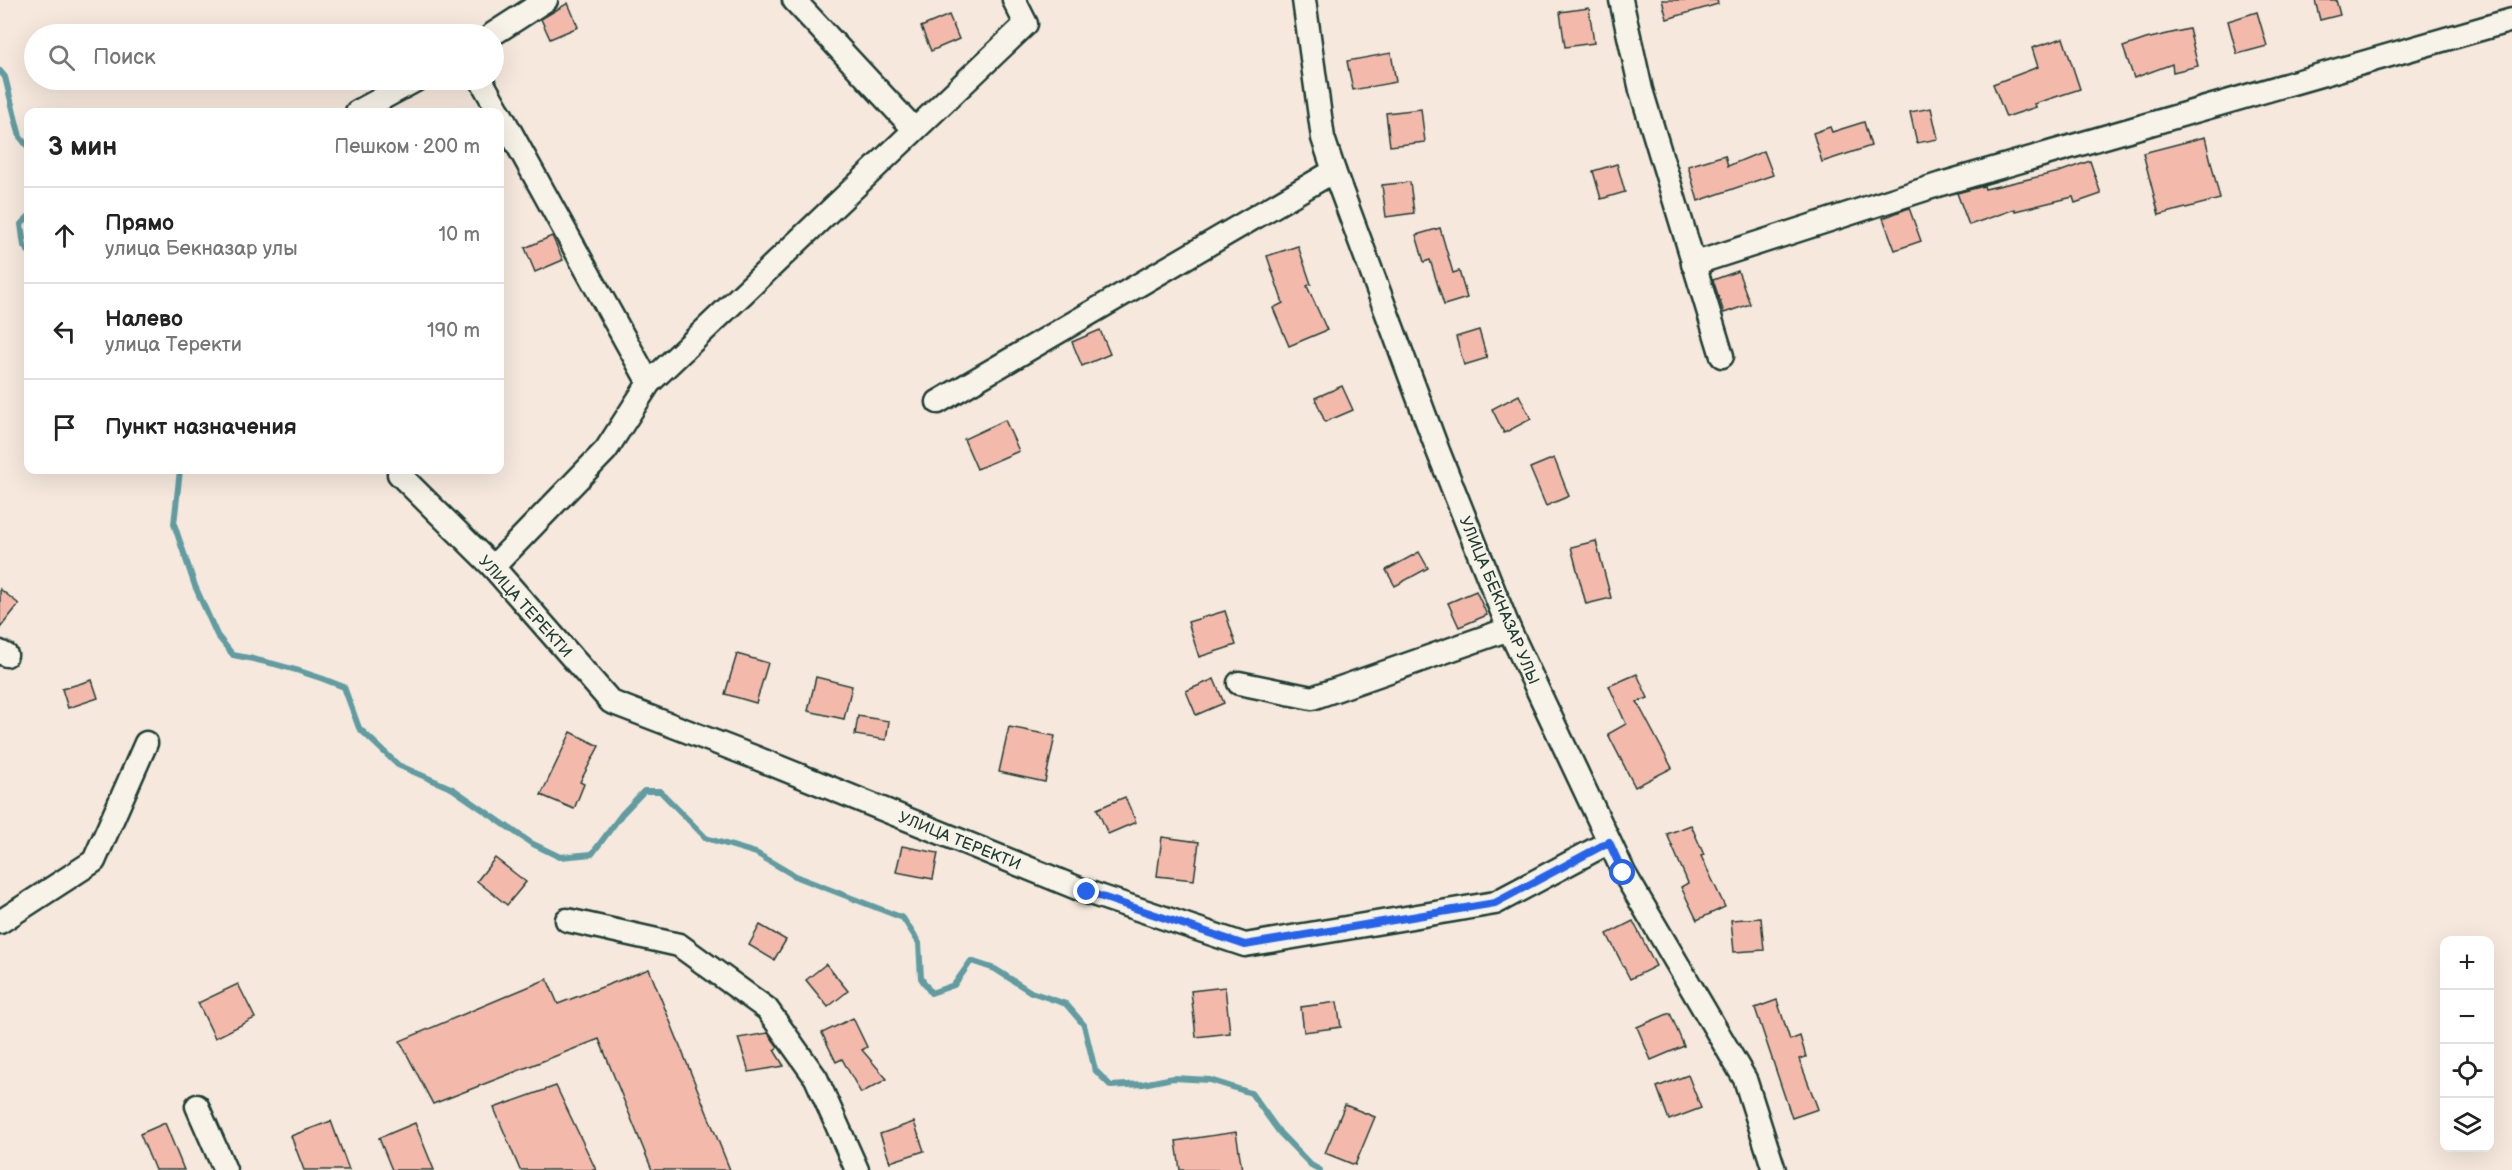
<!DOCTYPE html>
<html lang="ru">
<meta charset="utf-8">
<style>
:root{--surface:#fff;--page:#f6f6f6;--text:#222;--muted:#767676;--line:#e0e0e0}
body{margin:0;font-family:"Balsamiq Sans",sans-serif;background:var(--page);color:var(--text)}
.controls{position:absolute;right:18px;bottom:18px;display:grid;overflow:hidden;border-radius:12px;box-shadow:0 6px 24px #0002}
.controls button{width:54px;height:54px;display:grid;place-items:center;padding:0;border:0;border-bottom:2px solid var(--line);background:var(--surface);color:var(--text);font:30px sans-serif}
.stop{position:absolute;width:18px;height:18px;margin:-14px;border:4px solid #2563eb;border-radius:50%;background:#fff}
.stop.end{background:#2563eb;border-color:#fff;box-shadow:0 2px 6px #0008}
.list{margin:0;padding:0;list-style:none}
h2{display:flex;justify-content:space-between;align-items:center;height:78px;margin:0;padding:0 24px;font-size:26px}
h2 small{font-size:20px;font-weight:400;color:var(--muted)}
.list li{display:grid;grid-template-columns:39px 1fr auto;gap:18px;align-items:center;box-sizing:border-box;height:96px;padding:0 24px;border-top:2px solid var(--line)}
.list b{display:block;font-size:22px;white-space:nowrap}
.list p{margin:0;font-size:20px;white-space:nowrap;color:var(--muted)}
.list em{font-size:20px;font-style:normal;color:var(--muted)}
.icon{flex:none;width:33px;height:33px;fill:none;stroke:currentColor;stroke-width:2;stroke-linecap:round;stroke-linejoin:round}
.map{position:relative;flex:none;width:2512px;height:1170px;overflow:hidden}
.search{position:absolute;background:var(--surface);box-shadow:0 6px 24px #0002;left:24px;top:24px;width:480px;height:66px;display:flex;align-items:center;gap:15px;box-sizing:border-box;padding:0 21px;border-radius:33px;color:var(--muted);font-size:22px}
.panel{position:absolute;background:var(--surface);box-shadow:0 6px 24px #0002;left:24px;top:108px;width:480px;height:366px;border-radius:12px}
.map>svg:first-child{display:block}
</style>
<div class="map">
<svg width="2512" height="1170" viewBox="0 0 2512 1170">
<rect width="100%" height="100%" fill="#f6e8dc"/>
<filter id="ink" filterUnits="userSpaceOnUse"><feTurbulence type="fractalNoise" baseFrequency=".0167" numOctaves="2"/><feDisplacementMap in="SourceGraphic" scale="12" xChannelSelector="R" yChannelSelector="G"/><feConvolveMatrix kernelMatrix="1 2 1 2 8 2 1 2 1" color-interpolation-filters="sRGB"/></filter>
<g filter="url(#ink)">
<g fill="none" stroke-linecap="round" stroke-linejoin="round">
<!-- stream -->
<g stroke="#609ca1" stroke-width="6">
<path d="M0,71L5,77L20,137L28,147"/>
<path d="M28,217L21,224L24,246L28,251"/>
<path d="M180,470L174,524L195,586L217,635L233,655C271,662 308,672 344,687L359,728L398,765L453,789L531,843L560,857L592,854L622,814L644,791H660L706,838L756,853L795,876L903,918L919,943L921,978L931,993L954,985L971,961L995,969L1031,992L1066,1004L1084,1025L1095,1070L1111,1086L1143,1084L1173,1078L1210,1080L1251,1093L1280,1133L1311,1165L1320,1170"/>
</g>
</g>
<!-- building -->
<g fill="#f3baac" stroke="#1f3d34" stroke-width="1.5">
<path d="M1662,0H1717L1718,4L1667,19Z"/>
<path d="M2315,0H2336L2340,15L2320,20Z"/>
<path d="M568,3L578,27L550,39L541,19Z"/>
<path d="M1589,8L1594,43L1565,47L1560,12Z"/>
<path d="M2257,12L2267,46L2237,54L2228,21Z"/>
<path d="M949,15L959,39L931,51L921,27Z"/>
<path d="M2189,29L2198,66L2173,72L2172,64L2134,78L2123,47L2146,39Z"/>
<path d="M2063,38L2080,89L2034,104L2036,107L2006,117L1993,84L2038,67L2032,48Z"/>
<path d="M1391,53L1396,82L1353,90L1347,61Z"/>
<path d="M1931,108L1938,139L1917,143L1910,112Z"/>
<path d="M1421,109L1425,142L1390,146L1386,113Z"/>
<path d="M1864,122L1871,146L1822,162L1813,133L1830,127L1832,132Z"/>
<path d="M2205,137L2220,199L2159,215L2143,153Z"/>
<path d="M1764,151L1773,175L1698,201L1688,166L1725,155L1728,166Z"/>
<path d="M2090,161L2101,194L2075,203L2073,197L2015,211V209L1969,225L1957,193L1984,186L1985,189L2059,172Z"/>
<path d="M1617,164L1625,192L1601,199L1593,171Z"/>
<path d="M1410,182L1414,213L1386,217L1382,185Z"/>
<path d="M1909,208L1921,241L1895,250L1883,218Z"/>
<path d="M1440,228L1453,273L1459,271L1467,298L1444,305L1430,260L1424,262L1416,235Z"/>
<path d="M552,236L563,260L535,272L525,248Z"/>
<path d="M1298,246L1311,284L1307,286L1327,330L1289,346L1273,308L1283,303L1267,256Z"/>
<path d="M1738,271L1750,304L1724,313L1713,280Z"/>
<path d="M1100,330L1110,354L1082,366L1072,342Z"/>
<path d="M1479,330L1487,358L1464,365L1456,337Z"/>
<path d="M1342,386L1353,410L1325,422L1315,398Z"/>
<path d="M1519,395L1531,419L1504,433L1492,409Z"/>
<path d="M1005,420L1019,451L977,469L964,439Z"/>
<path d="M1554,458L1569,496L1546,506L1530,468Z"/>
<path d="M1596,541L1611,598L1586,604L1571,547Z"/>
<path d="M1419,552L1428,568L1395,586L1386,570Z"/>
<path d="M0,589L19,604L0,628Z"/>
<path d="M1476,591L1487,615L1459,627L1448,603Z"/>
<path d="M1225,611L1236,645L1199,657L1188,622Z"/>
<path d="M737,654L768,663L756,703L725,694Z"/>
<path d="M1637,674L1648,698L1637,702L1672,768L1635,787L1608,734L1626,724L1609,686Z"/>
<path d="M816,677L852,686L844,719L808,711Z"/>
<path d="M1214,679L1224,703L1196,715L1186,691Z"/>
<path d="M92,680L98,698L68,708L62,689Z"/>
<path d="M858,716L889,721L886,740L855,735Z"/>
<path d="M1009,727L1055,736L1045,782L999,772Z"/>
<path d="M571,732L599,746L580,782L584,784L574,809L541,795Z"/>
<path d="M1125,797L1136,822L1108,834L1097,809Z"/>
<path d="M1691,825L1704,855L1701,856L1725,907L1697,920L1681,887L1688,883L1667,834Z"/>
<path d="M1162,837L1199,842L1194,880L1157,876Z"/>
<path d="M902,846L938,853L933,879L896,872Z"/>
<path d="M495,858L526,882L507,905L477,881Z"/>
<path d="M1761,918L1764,950L1734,952L1731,920Z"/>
<path d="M1633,921L1656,966L1630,979L1607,934Z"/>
<path d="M760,925L786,940L774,960L749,945Z"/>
<path d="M826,964L848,991L828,1007L806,980Z"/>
<path d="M649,969L730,1170H652L599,1039L433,1104L400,1041L547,979L558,1004Z"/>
<path d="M238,984L255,1018L215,1038L198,1003Z"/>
<path d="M1225,987L1230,1033L1196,1037L1191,991Z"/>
<path d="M1777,1000L1790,1040L1800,1036L1806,1057L1799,1059L1818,1109L1792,1118L1755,1008Z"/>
<path d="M1337,1002L1341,1027L1304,1032L1301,1007Z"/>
<path d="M1670,1013L1684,1046L1651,1060L1637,1027Z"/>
<path d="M853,1018L867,1047L862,1050L887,1079L861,1093L842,1059L836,1062L822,1033Z"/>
<path d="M768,1033L778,1047L774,1050L784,1066L749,1072L738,1038Z"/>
<path d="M1688,1075L1701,1108L1669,1120L1657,1087Z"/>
<path d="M556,1086L596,1170H520L494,1108Z"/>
<path d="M1345,1105L1375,1117L1355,1165L1325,1153Z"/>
<path d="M331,1121L349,1170H304L291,1136Z"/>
<path d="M914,1122L924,1151L890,1162L880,1134Z"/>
<path d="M165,1123L184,1170H155L140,1134Z"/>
<path d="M415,1123L434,1170H392L379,1138Z"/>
<path d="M1236,1132L1242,1170H1180L1176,1141Z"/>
</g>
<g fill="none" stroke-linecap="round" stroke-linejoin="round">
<defs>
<g id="minor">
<path d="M794,0L914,129"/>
<path d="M1304,0L1323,138L1334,171L1438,451L1509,629L1624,873L1745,1079L1774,1170"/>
<path d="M1621,0L1641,90L1722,356"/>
<path d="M493,34L546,0"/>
<path d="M481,80L499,112"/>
<path d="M357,112L416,80"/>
<path d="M500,113L649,383"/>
<path d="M1693,264L1941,184L2512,20"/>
<path d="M938,402L1334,171"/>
<path d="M399,474L493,567L611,702L754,757L1087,892L1245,945L1495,903L1609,842"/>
<path d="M493,567L606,450L649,383L1026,24L1014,0"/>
<path d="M0,652L6,655"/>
<path d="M1239,683L1312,698L1509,629"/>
<path d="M567,920L679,945L767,1009L816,1078L857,1170"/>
<path d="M0,922L94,861L146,743"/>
<path d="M197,1106L225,1170"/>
</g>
</defs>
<!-- minor casing -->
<use href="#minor" stroke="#1f3d34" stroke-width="27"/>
<!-- minor -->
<use href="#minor" stroke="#f7f3e8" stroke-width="22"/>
</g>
</g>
<g fill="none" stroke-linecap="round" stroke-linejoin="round" filter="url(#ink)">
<!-- route -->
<path stroke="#2563eb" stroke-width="8" d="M1087,892L1245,945L1495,903L1609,842L1623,873"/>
</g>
<g text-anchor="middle" stroke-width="4.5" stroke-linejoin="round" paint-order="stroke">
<!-- street labels -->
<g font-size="16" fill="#1f3d34" stroke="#f7f3e8">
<text transform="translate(1500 600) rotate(67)" y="6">УЛИЦА БЕКНАЗАР УЛЫ</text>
<text transform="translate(526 606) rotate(48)" y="6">УЛИЦА ТЕРЕКТИ</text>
<text transform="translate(960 840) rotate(22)" y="6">УЛИЦА ТЕРЕКТИ</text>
</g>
</g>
</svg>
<div class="controls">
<button>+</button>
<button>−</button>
<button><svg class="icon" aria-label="locate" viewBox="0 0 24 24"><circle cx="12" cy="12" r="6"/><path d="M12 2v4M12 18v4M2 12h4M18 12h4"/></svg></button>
<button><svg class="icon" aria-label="layers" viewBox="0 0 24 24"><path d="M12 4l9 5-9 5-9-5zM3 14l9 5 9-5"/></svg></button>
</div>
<div class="stop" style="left:1623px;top:873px"></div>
<div class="stop end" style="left:1087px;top:892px"></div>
<div class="search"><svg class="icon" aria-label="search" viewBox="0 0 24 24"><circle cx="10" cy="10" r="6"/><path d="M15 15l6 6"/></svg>Поиск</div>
<section class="panel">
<h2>3 мин<small>Пешком · 200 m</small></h2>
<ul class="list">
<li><svg class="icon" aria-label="ahead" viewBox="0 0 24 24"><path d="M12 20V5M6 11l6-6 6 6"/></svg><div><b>Прямо</b><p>улица Бекназар улы</p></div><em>10 m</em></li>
<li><svg class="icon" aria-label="left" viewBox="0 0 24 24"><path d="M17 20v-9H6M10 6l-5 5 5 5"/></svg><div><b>Налево</b><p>улица Теректи</p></div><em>190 m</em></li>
<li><svg class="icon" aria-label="arrive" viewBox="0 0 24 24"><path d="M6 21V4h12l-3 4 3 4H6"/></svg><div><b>Пункт назначения</b></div></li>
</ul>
</section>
</div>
